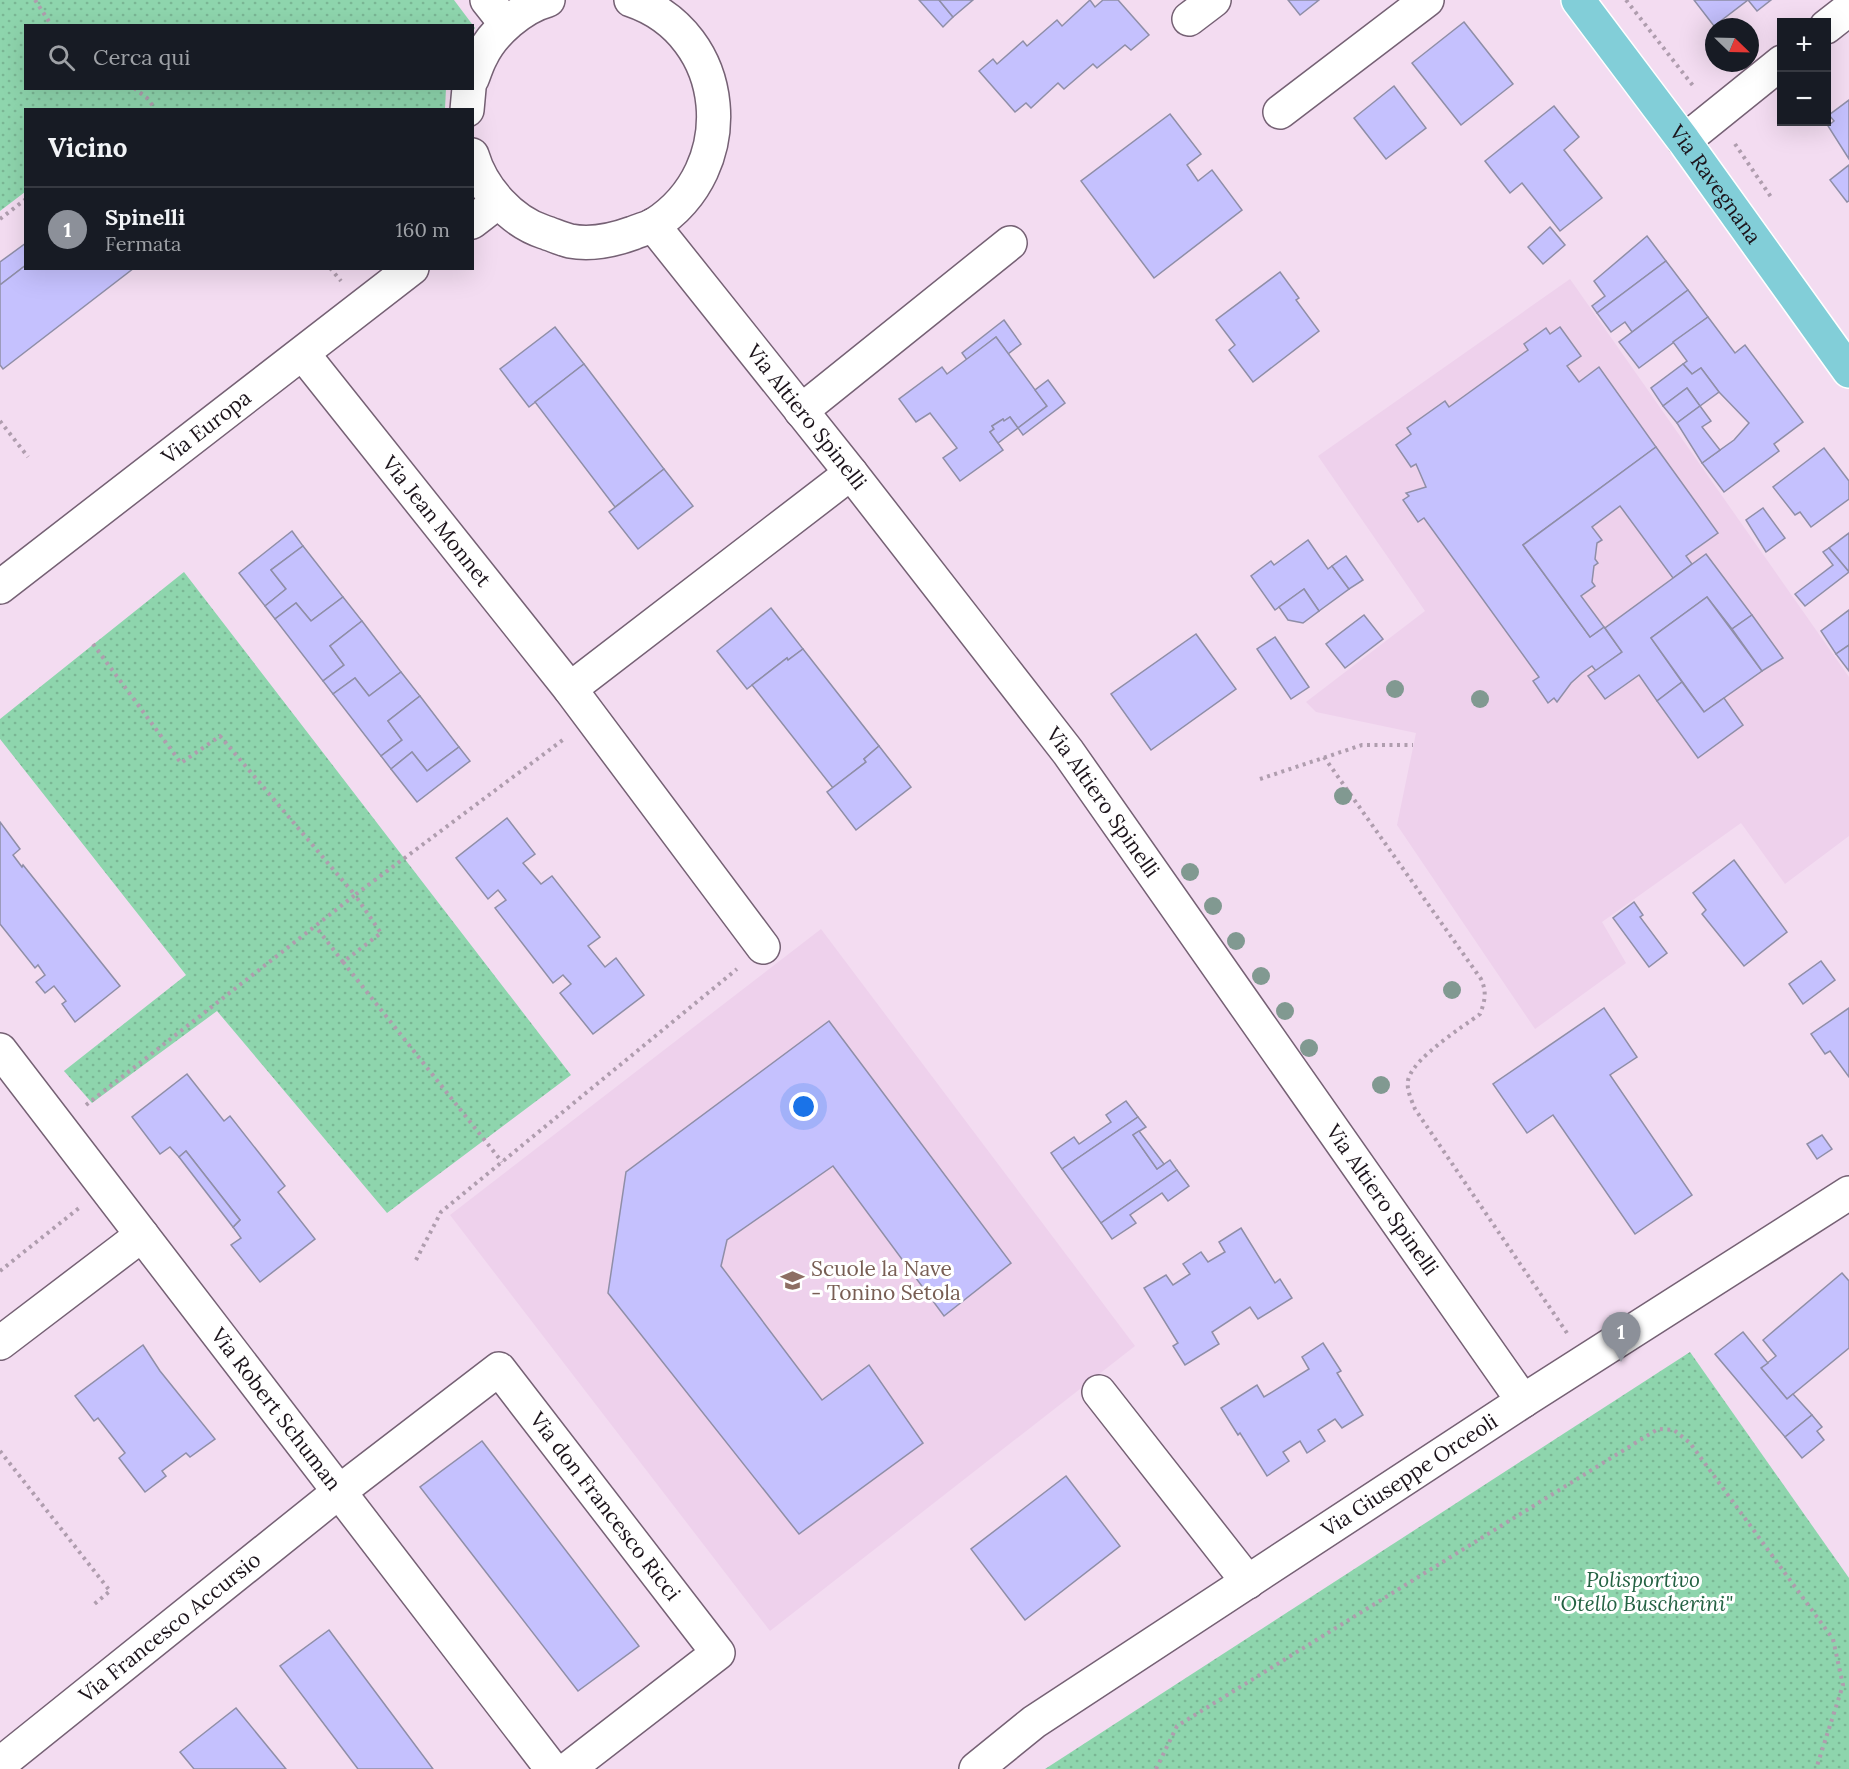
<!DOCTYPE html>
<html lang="it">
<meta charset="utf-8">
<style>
:root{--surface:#171b24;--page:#242831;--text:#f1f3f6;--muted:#9ea1a6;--line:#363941;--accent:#8c9099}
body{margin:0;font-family:Lora,serif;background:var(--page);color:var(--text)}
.controls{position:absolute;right:18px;top:18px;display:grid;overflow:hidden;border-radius:0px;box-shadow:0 6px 24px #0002}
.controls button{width:54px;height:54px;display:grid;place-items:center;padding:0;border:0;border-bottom:2px solid var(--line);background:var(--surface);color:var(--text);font:30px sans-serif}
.compass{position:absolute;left:1705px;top:18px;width:54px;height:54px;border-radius:50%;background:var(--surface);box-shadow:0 6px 24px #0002;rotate:113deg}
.you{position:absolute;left:804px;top:1107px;width:21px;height:21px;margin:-15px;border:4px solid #fff;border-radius:50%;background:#1a73e8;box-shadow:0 0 0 9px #1a73e833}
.badge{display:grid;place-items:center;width:39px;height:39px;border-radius:50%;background:var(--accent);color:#fff;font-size:20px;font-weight:700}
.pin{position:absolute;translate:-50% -50px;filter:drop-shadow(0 2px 3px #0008)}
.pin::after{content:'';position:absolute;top:32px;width:21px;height:18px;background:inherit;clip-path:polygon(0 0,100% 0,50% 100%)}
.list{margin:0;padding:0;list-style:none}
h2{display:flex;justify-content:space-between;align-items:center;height:78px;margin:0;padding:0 24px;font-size:26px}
h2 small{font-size:20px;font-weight:400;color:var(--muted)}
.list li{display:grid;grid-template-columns:39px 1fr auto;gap:18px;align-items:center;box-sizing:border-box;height:84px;padding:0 24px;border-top:2px solid var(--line)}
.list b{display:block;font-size:22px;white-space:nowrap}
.list p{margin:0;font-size:20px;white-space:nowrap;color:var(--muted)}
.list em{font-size:20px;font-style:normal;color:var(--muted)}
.icon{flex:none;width:33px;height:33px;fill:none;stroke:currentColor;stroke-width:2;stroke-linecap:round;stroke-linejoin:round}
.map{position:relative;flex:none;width:1849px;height:1769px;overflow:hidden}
.search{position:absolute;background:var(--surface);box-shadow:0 6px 24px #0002;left:24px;top:24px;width:450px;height:66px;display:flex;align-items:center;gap:15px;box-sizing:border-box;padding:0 21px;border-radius:0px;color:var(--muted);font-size:22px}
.panel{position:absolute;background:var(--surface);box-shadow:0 6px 24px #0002;left:24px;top:108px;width:450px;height:162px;border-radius:0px}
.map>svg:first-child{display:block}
</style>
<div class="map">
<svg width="1849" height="1769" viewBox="0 0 1849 1769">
<defs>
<pattern id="park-dots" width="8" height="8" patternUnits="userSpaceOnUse" patternTransform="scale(1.5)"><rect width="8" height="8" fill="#8ed5ad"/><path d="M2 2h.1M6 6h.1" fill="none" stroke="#7ab694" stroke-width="1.8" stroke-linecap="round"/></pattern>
</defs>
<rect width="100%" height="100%" fill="#f3dcf1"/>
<!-- built -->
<g fill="#eed1ec">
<path d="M1570,279L1849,677V836L1785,884L1741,823L1602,922L1626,963L1535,1029L1397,825L1416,733L1316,712L1306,702L1425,611L1318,456Z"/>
<path d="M821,929L1135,1346L770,1631L450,1215Z"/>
</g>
<!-- park -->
<g fill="url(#park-dots)">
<path d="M0,0H454L475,28L473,31L472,26H26V88H446L445,109L26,110L25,192L0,211Z"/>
<path d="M184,572L571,1075L387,1213L217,1011L92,1103L64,1071L186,975L0,739V719Z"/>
<path d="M1690,1352L1849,1578V1769H1045Z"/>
</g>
<!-- building -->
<g fill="#c5c1fe" stroke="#8f8ea7" stroke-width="1.5">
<path d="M919,0H939L953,17L943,27Z"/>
<path d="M939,0H973L953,17Z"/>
<path d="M1090,0L1095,7L1103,0H1118L1149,35L1131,50L1125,45L1097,68L1093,64L1064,89L1058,83L1031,108L1026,103L1015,112L979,71L993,59L997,64L1023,41L1027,46L1057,20L1062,26Z"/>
<path d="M1288,0H1319L1300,15Z"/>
<path d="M1694,0H1748L1714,26Z"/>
<path d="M1748,0H1771L1757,11Z"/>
<path d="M1464,22L1513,84L1461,125L1412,63Z"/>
<path d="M1394,86L1426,128L1386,159L1354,118Z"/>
<path d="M1849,100V159L1828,126L1834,121L1829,115Z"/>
<path d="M1554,106L1579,137L1564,150L1602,198L1560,231L1522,183L1510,193L1485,161Z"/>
<path d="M1170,114L1201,154L1187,165L1198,181L1212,170L1242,210L1154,278L1081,181Z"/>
<path d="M1849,165V201L1847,202L1830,180Z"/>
<path d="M1550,227L1565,245L1543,264L1528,247Z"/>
<path d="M1647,236L1666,261L1597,313L1592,306L1605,296L1594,281Z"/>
<path d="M26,243V265L0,285V262Z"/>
<path d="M1666,261L1688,290L1632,332L1625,322L1611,332L1597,313Z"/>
<path d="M26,265V268H134L3,369L0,365V285Z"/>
<path d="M1280,272L1299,298L1296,300L1319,331L1253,382L1229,350L1235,345L1216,320Z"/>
<path d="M1688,290L1708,317L1639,368L1619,342Z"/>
<path d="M1708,317L1735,353L1745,345L1803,422L1774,444L1779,451L1724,492L1702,463L1734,440L1749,423L1719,392L1701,368L1692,374L1683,364L1687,361L1673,342Z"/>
<path d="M1004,320L1021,344L1008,354L996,337L967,360L962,353Z"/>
<path d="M555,327L584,364L529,407L500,369Z"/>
<path d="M1560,327L1581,356L1567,366L1579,382L1599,367L1656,447L1523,545L1590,637L1604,627L1622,652L1596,671L1592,666L1582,673L1571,683L1557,702L1554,698L1548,703L1533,681L1539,677L1424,518L1418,522L1403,500L1409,496L1406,493L1426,487L1416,464L1411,467L1396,445L1411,434L1407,428L1445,401L1449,407L1528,350L1524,344L1546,328L1550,334Z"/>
<path d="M996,337L1047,406L1018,428L1010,417L1004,421L1003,419L992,426L994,429L990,432L1003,450L960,481L943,458L957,448L930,413L916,422L899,399L942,367L947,374Z"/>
<path d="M584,364L664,469L615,507L535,402Z"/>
<path d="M1683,364L1692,374L1701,368L1719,392L1700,406L1687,388L1663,406L1651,388Z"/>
<path d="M1048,380L1065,403L1023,435L1018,428L1047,406L1035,390Z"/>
<path d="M1687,388L1700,406L1677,423L1663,406Z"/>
<path d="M1700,406L1711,421L1702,427L1720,450L1702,463L1677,423Z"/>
<path d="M1010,417L1018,428L998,443L990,432L994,429L992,426L1003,419L1004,421Z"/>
<path d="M1656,447L1718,533L1686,556L1692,564L1673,578L1620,506L1592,527L1602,540L1597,543L1595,559L1598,563L1594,566L1592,582L1595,586L1581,596L1604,627L1590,637L1523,545Z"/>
<path d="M1824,448L1849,481V499L1811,527L1800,512L1795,515L1773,487Z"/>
<path d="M664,469L693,506L638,549L609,512Z"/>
<path d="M1763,508L1785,538L1766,552L1746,520Z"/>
<path d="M292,531L303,546L271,570L286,589L265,606L239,573Z"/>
<path d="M1849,533V572L1829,548Z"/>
<path d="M1308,540L1328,569L1332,566L1349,589L1319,611L1304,589L1275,610L1251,576L1271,561L1274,565Z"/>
<path d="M303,546L343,597L311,621L296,603L275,619L265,606L286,589L271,570Z"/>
<path d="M1829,548L1849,572L1805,606L1795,594L1833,565L1823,552Z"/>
<path d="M1706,554L1752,615L1732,629L1707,597L1651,638L1682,682L1657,701L1639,675L1605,699L1588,676L1622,652L1605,628Z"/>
<path d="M1346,556L1363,580L1349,589L1332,566Z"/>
<path d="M1304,589L1319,611L1303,623L1288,620L1279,607Z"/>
<path d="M343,597L362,621L330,646L344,665L323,681L275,619L296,603L311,621Z"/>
<path d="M1707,597L1762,671L1704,712L1651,638Z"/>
<path d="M771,608L803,649L788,660L787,658L747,689L717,651Z"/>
<path d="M1849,610V645L1836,654L1821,631Z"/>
<path d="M1364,615L1383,639L1345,668L1326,644Z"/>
<path d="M1752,615L1783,658L1762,671L1732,629Z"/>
<path d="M362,621L401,672L369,696L355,678L333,694L323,681L344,665L330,646Z"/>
<path d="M1196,634L1236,689L1151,750L1111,694Z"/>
<path d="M1275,637L1309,687L1291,699L1257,649Z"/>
<path d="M1849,645V671L1836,654Z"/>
<path d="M803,649L879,746L864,759L866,762L833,788L752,685L787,658L788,660Z"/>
<path d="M401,672L420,696L388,721L402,740L381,756L333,694L355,678L369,696Z"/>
<path d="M1682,682L1704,712L1724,698L1743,725L1698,758L1657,701Z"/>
<path d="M420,696L459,747L427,771L412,752L391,769L381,756L402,740L388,721Z"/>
<path d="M879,746L911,787L856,830L827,792L866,762L864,759Z"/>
<path d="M459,747L470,761L417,802L391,769L412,752L427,771Z"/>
<path d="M507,818L535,854L523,863L541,884L552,876L600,937L588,946L605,967L616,958L644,995L593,1034L560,993L571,984L563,975L553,983L495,908L506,900L498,890L488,899L456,858Z"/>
<path d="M0,822L20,849L13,855L22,867L23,865L120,986L75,1022L62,1004L66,1001L54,986L45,993L36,982L45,975L38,965L35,968L0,924Z"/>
<path d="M1734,860L1787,932L1744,966L1702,914L1706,910L1693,893Z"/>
<path d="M1634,902L1643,915L1640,917L1667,953L1649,967L1613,918Z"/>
<path d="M1821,961L1835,980L1803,1004L1789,984Z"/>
<path d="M1604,1008L1637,1057L1610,1075L1692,1195L1635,1234L1553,1115L1527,1133L1493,1084Z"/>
<path d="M1849,1008V1077L1830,1051L1825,1054L1811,1034Z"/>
<path d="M829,1021L1011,1263L944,1316L833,1166L727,1240L721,1266L822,1400L869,1365L923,1443L799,1534L608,1293L626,1172Z"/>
<path d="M187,1074L224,1121L230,1116L285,1186L278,1192L315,1239L260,1282L231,1245L241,1238L233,1227L240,1220L186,1151L179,1157L170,1147L160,1154L132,1117Z"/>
<path d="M1126,1101L1138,1117L1062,1169L1051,1153L1074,1137L1079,1144L1111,1122L1106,1115Z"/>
<path d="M1138,1117L1146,1127L1133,1135L1157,1169L1170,1160L1177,1170L1101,1223L1062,1169Z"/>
<path d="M1139,1131L1164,1164L1157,1169L1133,1135Z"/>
<path d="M1822,1135L1832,1149L1817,1159L1807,1144Z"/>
<path d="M186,1151L240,1220L233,1227L179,1157Z"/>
<path d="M1177,1170L1189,1186L1168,1201L1162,1193L1130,1215L1136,1223L1112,1239L1101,1223Z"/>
<path d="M1241,1228L1275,1283L1280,1279L1292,1298L1258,1319L1250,1307L1212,1332L1219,1344L1185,1365L1173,1346L1178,1343L1144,1288L1166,1275L1173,1285L1190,1274L1183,1264L1201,1252L1208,1262L1225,1252L1219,1242Z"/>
<path d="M1842,1273L1849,1281V1348L1787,1399L1761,1368L1776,1356L1763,1340Z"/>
<path d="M1743,1332L1768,1363L1761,1368L1787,1399L1793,1394L1812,1415L1785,1437L1715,1354Z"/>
<path d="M1323,1343L1341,1371L1337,1373L1363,1415L1342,1428L1335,1419L1318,1430L1325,1441L1307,1453L1300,1441L1283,1452L1289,1461L1267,1476L1240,1433L1238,1435L1221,1408L1257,1385L1264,1397L1309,1369L1302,1357Z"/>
<path d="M143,1345L160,1371L215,1439L190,1457L186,1453L162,1471L166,1476L145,1492L119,1458L125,1453L98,1418L94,1421L75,1396Z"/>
<path d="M1812,1415L1822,1427L1817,1431L1824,1440L1802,1458L1785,1437Z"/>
<path d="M482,1441L639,1646L578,1691L420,1487Z"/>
<path d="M1066,1476L1120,1546L1025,1620L971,1549Z"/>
<path d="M329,1630L433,1769H358L280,1666Z"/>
<path d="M236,1708L286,1769H194L180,1752Z"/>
</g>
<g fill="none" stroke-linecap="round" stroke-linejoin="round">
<defs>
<g id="minor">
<path d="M487,0L506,24"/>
<path d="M1189,19L1214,0"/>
<path d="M1826,27L1849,9"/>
<path d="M472,79C475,72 477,64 481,57C493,32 522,7 548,0"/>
<path d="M467,110L469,88"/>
<path d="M1280,112L1427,0"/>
<path d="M1684,141L1782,62"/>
<path d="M472,155C482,189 511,221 544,232C553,235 562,239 570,241C591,245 614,240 633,233C640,230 648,228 654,225C742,169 731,34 631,0"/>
<path d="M472,222L498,202"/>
<path id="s1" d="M653,225L851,473L1068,752L1523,1401"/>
<path id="s2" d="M303,354L570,689L763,947"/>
<path d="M801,411L1010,243"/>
<path id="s3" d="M0,587L412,268"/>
<path d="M570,689L851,473"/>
<path id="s4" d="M0,1050L552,1769"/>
<path d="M0,1343L142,1235"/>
<path d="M1099,1392L1248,1582"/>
<path id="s5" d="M0,1764L340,1491L499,1369L718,1653L568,1769"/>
<path id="s6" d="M976,1769L1034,1722L1523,1401L1849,1193"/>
</g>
<g id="major">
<path id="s7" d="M1578,0L1684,141L1849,371"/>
</g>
</defs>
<!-- minor casing -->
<use href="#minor" stroke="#756174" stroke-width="36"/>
<!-- major casing -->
<use href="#major" stroke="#fff" stroke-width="36"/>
<!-- path -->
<g stroke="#af9dae" stroke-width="4" stroke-dasharray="3 4.5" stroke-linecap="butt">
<path d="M35,0L52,26"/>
<path d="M1626,0L1694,87"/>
<path d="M134,88L147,98L156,110"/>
<path d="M1735,144L1771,197"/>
<path d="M0,219L26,199"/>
<path d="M330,268L341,281"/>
<path d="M0,421L28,457"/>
<path d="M93,644L181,763L220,736L355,895L564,739"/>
<path d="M1324,757L1481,979C1487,992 1485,1001 1480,1014C1461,1028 1417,1056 1409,1077C1405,1087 1411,1099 1415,1109L1567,1333"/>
<path d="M1260,779L1362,745H1413"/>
<path d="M343,962L502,1162"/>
<path d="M86,1105L355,895L381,933L343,962L316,927"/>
<path d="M416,1260L441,1212L737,969"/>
<path d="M0,1271L79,1208"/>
<path d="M0,1451L110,1591L92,1606"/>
<path d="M1156,1769L1177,1726L1658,1429L1674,1430L1690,1443L1833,1639L1843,1685L1816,1769"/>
</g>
<!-- minor -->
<use href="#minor" stroke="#fff" stroke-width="33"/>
<!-- major -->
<use href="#major" stroke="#82ced8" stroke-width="33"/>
</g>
<!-- trees -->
<g fill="#819991">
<circle cx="1395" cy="689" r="9"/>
<circle cx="1480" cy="699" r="9"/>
<circle cx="1343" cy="796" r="9"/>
<circle cx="1190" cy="872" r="9"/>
<circle cx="1213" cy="906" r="9"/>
<circle cx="1236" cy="941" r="9"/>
<circle cx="1261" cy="976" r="9"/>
<circle cx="1452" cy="990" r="9"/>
<circle cx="1285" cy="1011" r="9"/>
<circle cx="1309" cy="1048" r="9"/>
<circle cx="1381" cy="1085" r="9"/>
</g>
<!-- icons -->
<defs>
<symbol id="school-bare" viewBox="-9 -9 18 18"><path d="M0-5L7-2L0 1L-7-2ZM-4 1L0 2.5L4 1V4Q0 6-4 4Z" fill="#8d6e63" stroke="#fff" stroke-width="2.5" paint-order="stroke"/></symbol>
</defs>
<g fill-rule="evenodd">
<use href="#school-bare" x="776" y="1264" width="33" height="33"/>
</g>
<g text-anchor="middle" stroke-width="6" stroke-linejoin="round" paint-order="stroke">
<!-- street labels -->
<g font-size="21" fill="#1c141b" stroke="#fff">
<text dy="7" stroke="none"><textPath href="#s7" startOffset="230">Via Ravegnana</textPath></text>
<text dy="7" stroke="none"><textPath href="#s1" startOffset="246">Via Altiero Spinelli</textPath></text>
<text dy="7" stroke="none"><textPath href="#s3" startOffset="261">Via Europa</textPath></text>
<text dy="7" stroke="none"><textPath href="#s2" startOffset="214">Via Jean Monnet</textPath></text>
<text dy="7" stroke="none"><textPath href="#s1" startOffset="732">Via Altiero Spinelli</textPath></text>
<text dy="7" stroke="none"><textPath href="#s1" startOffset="1218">Via Altiero Spinelli</textPath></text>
<text dy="7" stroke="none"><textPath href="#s4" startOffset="453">Via Robert Schuman</textPath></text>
<text dy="7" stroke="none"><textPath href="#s6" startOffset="524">Via Giuseppe Orceoli</textPath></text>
<text dy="7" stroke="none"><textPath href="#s5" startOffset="810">Via don Francesco Ricci</textPath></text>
<text dy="7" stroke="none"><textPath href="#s5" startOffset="218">Via Francesco Accursio</textPath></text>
</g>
<!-- education labels -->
<g font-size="21" fill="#785e54" stroke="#fff" text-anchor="start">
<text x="811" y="1276">Scuole la Nave<tspan x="811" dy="24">- Tonino Setola</tspan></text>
</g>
<!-- park labels -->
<g font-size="21" font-style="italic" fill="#246243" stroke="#fff">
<text x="1643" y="1587">Polisportivo<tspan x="1643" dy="24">"Otello Buscherini"</tspan></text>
</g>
</g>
</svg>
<div class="controls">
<button>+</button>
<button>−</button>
</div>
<svg class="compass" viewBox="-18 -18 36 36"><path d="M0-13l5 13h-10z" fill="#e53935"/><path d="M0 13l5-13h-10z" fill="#9ea1a6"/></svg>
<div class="you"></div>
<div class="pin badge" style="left:1621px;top:1362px">1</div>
<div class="search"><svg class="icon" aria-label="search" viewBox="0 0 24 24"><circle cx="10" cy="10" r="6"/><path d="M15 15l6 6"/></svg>Cerca qui</div>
<section class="panel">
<h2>Vicino<small></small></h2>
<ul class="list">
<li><span class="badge">1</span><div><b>Spinelli</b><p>Fermata</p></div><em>160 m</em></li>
</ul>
</section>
</div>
